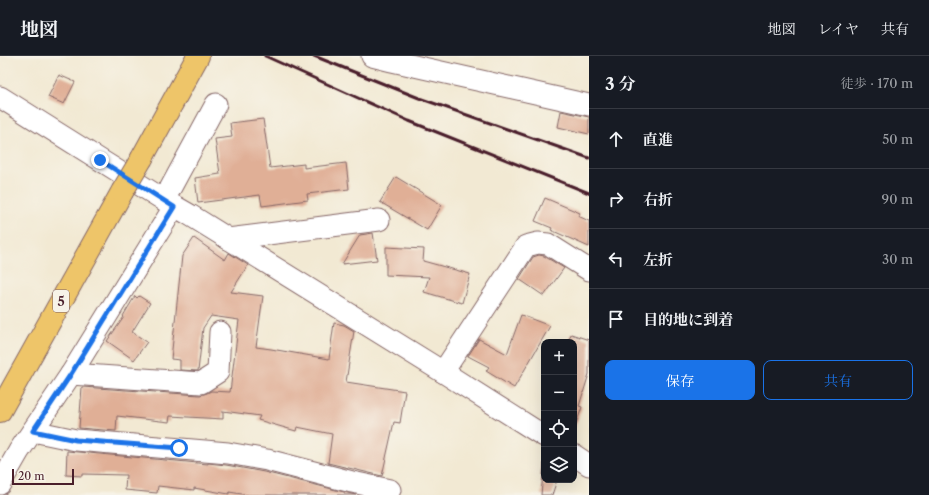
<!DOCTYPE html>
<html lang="ja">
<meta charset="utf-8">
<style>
:root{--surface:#171b24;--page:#242831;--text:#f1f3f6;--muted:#9ea1a6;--line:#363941;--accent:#1a73e8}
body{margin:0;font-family:"Libre Caslon Text","Noto Serif JP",serif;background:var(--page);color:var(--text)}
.controls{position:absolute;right:12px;bottom:12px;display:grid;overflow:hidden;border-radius:8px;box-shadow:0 4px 16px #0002}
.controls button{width:36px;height:36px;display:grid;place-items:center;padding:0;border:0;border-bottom:1px solid var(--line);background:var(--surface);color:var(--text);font:20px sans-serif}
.scale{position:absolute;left:12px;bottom:10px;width:62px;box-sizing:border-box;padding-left:4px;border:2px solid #4a1f2b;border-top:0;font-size:11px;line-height:14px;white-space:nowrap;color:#4a1f2b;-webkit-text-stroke:3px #f7f3e8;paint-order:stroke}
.stop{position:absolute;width:12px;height:12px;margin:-9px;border:3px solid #1a73e8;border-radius:50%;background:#fff}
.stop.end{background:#1a73e8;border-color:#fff;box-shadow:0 1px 4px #0008}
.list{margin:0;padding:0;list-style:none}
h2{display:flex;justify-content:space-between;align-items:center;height:52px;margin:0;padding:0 16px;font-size:17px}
h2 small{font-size:13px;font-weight:400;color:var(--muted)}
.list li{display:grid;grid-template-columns:26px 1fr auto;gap:12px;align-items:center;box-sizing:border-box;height:60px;padding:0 16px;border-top:1px solid var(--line)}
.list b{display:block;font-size:15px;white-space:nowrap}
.list em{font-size:13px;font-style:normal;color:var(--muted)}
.actions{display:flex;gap:8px;padding:12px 16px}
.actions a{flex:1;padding:9px 0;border:1px solid var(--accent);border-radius:8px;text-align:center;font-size:14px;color:var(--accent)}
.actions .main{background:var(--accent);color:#fff}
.icon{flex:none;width:22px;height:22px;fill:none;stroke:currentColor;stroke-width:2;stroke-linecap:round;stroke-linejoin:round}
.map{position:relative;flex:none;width:589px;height:439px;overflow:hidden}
header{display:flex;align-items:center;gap:24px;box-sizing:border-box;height:56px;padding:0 20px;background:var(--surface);border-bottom:1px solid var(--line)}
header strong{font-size:19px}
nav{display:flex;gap:22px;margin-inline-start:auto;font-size:14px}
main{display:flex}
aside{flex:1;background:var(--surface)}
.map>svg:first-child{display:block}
</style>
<header>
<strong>地図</strong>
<nav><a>地図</a><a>レイヤ</a><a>共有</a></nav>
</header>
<main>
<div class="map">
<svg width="589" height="439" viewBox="0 0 589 439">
<rect width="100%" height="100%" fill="#f7f3e8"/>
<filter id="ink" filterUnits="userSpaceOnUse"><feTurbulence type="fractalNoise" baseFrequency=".025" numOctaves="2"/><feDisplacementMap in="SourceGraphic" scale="8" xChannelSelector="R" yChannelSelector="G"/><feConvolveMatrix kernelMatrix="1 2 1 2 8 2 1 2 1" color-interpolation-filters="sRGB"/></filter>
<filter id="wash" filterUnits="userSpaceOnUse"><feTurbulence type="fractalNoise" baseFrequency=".012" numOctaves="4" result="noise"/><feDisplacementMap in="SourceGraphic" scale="16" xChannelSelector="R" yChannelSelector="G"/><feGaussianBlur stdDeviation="0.9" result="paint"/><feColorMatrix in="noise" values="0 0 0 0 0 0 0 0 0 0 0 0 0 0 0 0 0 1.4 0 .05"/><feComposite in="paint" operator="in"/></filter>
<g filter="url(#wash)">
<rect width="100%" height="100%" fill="#f2e9d3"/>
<g id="blocks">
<!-- building -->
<g fill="#e0af96">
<path d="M59,19L75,26L64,48L48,41Z"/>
<path d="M561,55L589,61V78L558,71Z"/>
<path d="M263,63L270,112L304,108V112L346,107L349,133L307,138L308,144L262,150L260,139L198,147L195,122L220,118L215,83L232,81L230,67Z"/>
<path d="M396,121L442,149L427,174L380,146Z"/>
<path d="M545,142L580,157L578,160L589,165V191L551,174L552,172L535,165Z"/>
<path d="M373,177L377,204L342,208L360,179Z"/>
<path d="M194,182L225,204L229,197L248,209L231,236L263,240L256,291L271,293L329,303L334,267L344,269L354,275L346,326L405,335L400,367L394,366L382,420L328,407L332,378L297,371L296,375L258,364L260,360L223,355V363L170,360L169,366L117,360L116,375L79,372L82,331L200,339L207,337L211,335L230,336L239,264L211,260L203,272L198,315L180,314V304L171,303L182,200Z"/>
<path d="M386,191L424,193L423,205L470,218L462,247L424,236L429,221L386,219Z"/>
<path d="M539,199L544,200L564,212L544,240L519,223L533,201Z"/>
<path d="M135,240L137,242L139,240L150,247L132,276L147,286L134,304L107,285L124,261L123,260Z"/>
<path d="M521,259L550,270L514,332L486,315L489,311L468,300L479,283L507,298Z"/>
<path d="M571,278L589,284V318L579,350L582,351L574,374V286H568Z"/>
<path d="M67,395L187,406L208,408V407L226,409L264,416L356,439H248L229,436V438L194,432V434L158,430L157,437L125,434L126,419L82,418V420L66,419Z"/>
<path d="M544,407V424H557L552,439H541Z"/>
</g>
</g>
</g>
<g filter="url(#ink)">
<use href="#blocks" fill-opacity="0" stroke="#856666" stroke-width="1"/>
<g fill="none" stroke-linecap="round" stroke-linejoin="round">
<defs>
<g id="minor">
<path d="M372,0L392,5L589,49"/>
<path d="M0,41L164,144L190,159L443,316L544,380"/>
<path d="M164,144L216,48"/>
<path d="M228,183L379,164"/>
<path d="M443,316L526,190L538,187L548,188L589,214"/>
<path d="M71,318L201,327L218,316L220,276"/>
<path d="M33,375L76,384L228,397L267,404L352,426L390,434"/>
<path d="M574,399L589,409"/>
<path d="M0,428L19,395L71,318L174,151"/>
</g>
<g id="major">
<path d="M142,102L198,0"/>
<path d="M0,355L122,136"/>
</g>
</defs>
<!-- minor casing -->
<use href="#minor" stroke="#856666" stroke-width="23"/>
<!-- major casing -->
<use href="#major" stroke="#856666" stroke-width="24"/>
<!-- minor -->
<use href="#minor" stroke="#fff" stroke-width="21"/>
<!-- major -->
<use href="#major" stroke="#eec569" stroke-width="22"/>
<!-- rail -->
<g stroke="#4a1f2b" stroke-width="3">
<path d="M265,0L409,65L589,137"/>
<path d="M314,0L419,42L589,102"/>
</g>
<defs>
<path id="major-bridge" d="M122,136L142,102"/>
</defs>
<!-- major-bridge casing -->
<use href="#major-bridge" stroke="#856666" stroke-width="24" stroke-linecap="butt"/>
<!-- major-bridge -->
<use href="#major-bridge" stroke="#eec569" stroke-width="22"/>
</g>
</g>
<g fill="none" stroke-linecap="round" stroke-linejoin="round" filter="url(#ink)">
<!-- route -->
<path stroke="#1a73e8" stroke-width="5" d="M100,104L174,151L71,318L33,375L76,384L179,392"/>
</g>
<g text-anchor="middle" stroke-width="3" stroke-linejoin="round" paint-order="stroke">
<!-- shield labels -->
<rect fill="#f7f3e8" stroke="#7e5f64" stroke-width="1" x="53" y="234" width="16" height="22" rx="3"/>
<g font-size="13" font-weight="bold" fill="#4a1f2b">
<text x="61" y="250">5</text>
</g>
</g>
</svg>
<div class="controls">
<button>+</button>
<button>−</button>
<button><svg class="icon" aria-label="locate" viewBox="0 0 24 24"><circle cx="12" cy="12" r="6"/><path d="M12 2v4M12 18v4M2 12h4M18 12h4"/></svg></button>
<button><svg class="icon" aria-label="layers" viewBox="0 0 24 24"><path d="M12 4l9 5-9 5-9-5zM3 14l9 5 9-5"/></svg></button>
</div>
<div class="scale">20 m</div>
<div class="stop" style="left:179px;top:392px"></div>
<div class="stop end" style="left:100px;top:104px"></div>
</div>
<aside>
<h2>3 分<small>徒歩 · 170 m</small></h2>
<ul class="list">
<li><svg class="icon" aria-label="ahead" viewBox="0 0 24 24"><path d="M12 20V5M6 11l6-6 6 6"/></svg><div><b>直進</b></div><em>50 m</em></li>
<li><svg class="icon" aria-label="right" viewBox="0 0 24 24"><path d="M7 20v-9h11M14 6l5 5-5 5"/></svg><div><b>右折</b></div><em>90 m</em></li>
<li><svg class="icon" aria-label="left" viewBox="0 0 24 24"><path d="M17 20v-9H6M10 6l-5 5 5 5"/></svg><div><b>左折</b></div><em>30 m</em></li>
<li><svg class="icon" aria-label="arrive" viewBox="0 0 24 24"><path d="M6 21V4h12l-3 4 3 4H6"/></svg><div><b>目的地に到着</b></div></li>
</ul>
<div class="actions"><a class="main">保存</a><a>共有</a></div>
</aside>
</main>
